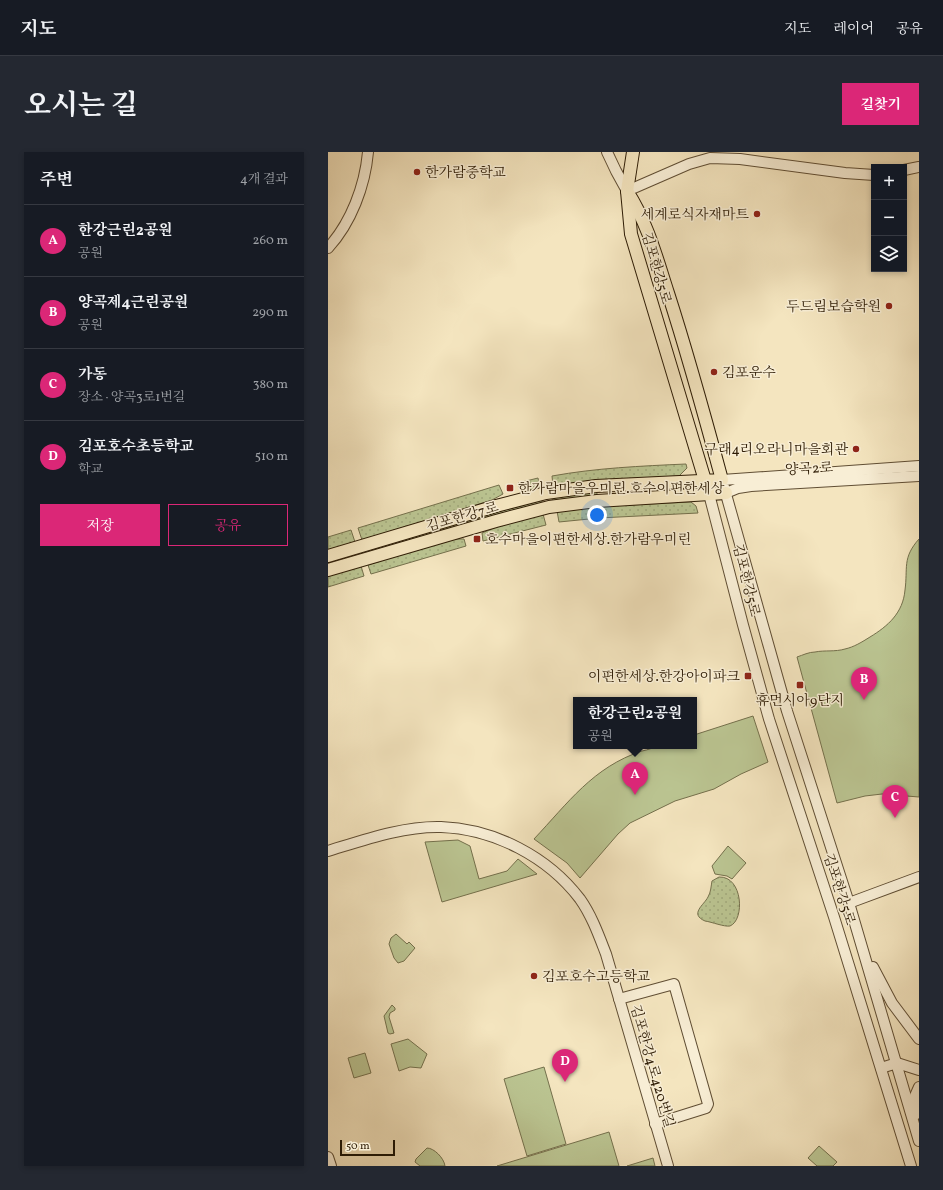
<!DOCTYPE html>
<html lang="ko">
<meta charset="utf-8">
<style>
:root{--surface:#171b24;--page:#242831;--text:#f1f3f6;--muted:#9ea1a6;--line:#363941;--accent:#db2777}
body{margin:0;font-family:Vollkorn,"Noto Serif KR",serif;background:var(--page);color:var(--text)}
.controls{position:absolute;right:12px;top:12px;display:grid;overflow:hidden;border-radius:0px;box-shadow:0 2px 6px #0003}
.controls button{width:36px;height:36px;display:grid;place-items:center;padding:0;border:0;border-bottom:1px solid var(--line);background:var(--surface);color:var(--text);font:20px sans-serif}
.scale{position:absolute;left:12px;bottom:10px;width:55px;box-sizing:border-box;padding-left:4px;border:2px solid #2e1c05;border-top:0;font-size:11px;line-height:14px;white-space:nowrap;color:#2e1c05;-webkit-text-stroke:3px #f8eed5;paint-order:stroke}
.you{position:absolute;left:269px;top:363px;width:14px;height:14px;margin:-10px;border:3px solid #fff;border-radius:50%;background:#1a73e8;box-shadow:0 0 0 6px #1a73e833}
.badge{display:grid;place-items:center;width:26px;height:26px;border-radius:50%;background:var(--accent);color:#fff;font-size:13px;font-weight:700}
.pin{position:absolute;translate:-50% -33px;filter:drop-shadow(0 1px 2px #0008)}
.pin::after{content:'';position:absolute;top:21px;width:14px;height:12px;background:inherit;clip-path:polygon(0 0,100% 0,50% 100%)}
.popup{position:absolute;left:245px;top:545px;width:124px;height:52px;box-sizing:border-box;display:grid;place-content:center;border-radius:0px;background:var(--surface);filter:drop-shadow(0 1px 3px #0005);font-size:13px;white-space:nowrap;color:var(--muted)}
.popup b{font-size:15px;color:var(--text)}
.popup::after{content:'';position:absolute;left:50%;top:100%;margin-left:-8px;border:8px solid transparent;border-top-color:var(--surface)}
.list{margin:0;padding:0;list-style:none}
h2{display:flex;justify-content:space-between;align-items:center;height:52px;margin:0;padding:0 16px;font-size:17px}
h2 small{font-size:13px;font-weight:400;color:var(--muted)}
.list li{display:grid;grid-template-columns:26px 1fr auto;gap:12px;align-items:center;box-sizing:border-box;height:72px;padding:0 16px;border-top:1px solid var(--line)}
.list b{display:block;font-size:15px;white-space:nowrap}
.list p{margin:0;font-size:13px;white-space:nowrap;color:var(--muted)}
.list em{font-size:13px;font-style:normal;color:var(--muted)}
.actions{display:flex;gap:8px;padding:12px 16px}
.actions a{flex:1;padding:9px 0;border:1px solid var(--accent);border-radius:0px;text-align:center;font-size:14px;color:var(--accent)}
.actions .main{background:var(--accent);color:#fff}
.icon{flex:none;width:22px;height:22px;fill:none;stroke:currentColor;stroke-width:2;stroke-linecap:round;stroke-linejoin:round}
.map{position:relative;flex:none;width:591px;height:1014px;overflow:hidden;border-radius:0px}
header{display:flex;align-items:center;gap:24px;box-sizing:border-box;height:56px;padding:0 20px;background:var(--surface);border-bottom:1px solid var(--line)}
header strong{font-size:19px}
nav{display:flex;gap:22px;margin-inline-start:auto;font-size:14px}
.intro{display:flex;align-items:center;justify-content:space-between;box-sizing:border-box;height:96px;padding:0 24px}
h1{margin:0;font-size:28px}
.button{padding:10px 18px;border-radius:0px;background:var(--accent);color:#fff;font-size:14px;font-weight:700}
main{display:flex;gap:24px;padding:0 24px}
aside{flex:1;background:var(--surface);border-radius:0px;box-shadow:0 2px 6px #0003}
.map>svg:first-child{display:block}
</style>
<header>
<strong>지도</strong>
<nav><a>지도</a><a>레이어</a><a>공유</a></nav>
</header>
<div class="intro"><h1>오시는 길</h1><a class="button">길찾기</a></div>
<main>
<aside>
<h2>주변<small>4개 결과</small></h2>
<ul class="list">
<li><span class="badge">A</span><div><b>한강근린2공원</b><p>공원</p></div><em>260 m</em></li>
<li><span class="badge">B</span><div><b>양곡제4근린공원</b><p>공원</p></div><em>290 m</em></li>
<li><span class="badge">C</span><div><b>가동</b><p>장소 · 양곡3로1번길</p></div><em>380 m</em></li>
<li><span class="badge">D</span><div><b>김포호수초등학교</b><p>학교</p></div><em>510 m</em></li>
</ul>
<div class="actions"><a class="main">저장</a><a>공유</a></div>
</aside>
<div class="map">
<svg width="591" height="1014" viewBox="0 0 591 1014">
<defs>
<pattern id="grass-dots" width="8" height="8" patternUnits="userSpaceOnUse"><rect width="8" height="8" fill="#bbc592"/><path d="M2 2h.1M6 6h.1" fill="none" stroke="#a1a97c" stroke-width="1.8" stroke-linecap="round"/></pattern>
</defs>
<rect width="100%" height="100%" fill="#f4e5bf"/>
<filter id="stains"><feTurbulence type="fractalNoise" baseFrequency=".005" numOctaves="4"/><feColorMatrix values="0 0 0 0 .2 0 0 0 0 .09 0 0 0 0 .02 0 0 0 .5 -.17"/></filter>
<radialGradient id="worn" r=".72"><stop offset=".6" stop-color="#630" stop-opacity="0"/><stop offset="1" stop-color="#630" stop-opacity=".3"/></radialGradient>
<!-- grass -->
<g fill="url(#grass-dots)" stroke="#74704c">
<path d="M358,312L359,316L351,324L268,328L225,334L224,324C268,316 313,314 358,312Z"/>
<path d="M210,326L212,337L192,338L190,331Z"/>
<path d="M171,333L175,342L164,348L34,388L30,376Z"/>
<path d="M267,340L269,341V343L225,349L224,348L225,346Z"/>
<path d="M214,348V351L0,413V409L106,377Z"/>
<path d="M363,350L368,354L370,361L271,366L231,370L229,359L280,354Z"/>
<path d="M215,362L218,373L155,389L154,381L173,373Z"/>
<path d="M23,378L27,390L0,398V385Z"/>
<path d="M122,387H136L138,394L43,422L40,413Z"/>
<path d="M33,414L36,424L0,435V424Z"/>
<path d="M391,725C415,724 417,768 402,774C396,775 384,770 377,769C361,762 376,753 380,745C383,740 383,734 384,729Z"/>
</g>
<!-- green -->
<g fill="#bbc592" stroke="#74704c">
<path d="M591,387V645L554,642L537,644L509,651L469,505C475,503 481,500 487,500C497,498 507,500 517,497C526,495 534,490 542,485C560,474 575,461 577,438C580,416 574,406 591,387Z"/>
<path d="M425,564L440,610L413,622L386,637L347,649L302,671L290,682L252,726L239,711L206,687C240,651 265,615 314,599C320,598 326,595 332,594C343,593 355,594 366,594V583Z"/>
<path d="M130,688L142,694L151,727L179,719L190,707L209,722L114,750L97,690Z"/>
<path d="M400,694L418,711L404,727L399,724L387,722L384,714Z"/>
<path d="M68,782L79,792L81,790L87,796L76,809L70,811L66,806L61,792L63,786Z"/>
<path d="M64,853L67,856V858L62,861L61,865L66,881L62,882L60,881L56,864Z"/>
<path d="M80,887L99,902L93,916L82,915L71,919L63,892Z"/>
<path d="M37,901L43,921L26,926L20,906Z"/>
<path d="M216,915L238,992L199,1004L176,927Z"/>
<path d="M281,980L291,1014H169Z"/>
<path d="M491,994L509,1010L505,1014H489L480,1006Z"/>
<path d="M99,996C106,996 116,1006 117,1014H92L87,1010L88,1007Z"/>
<path d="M325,1006L327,1014H299Z"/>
</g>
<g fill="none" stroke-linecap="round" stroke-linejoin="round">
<defs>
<g id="minor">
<path d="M279,0L288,19L299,39L361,12L382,6L412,7L517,21L546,23"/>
<path d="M576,18L591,15"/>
<path d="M0,96C23,71 37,34 40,0"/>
<path d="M591,314L394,328L459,559L521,751L591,989"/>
<path d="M398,341L410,336L423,334L591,324"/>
<path d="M381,342L415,473L441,567L506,765L583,1014"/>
<path d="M0,699C36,688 75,674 113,675C167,677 220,705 252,747C264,764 271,784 278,802L340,1014"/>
<path d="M521,751L591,725"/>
<path d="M545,815L564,851L591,887"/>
<path d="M291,847L346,832L380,952L378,956L327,972"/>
<path d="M553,916L569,911L591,918"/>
<path d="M587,963V944L591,935"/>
<path d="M0,1005L3,1014"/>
</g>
<g id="major">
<path d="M305,0L299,39L303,82L379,335"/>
<path d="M0,404L168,354L218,341L268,334L394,328C377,265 360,203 340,141C328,104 320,72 299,39"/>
<path d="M0,418L168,369L221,355L269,349L398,341"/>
</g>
</defs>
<!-- minor casing -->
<use href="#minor" stroke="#604e34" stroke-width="12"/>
<!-- major casing -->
<use href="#major" stroke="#2e1c05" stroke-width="14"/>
<!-- minor -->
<use href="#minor" stroke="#f8eed5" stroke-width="10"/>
<!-- major -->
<use href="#major" stroke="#f4e5bf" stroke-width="12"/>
</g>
<!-- markers -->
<g fill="#8f2418" stroke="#f8eed5" stroke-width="1.5">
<circle cx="89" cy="20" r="4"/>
<circle cx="429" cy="62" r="4"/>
<circle cx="561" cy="154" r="4"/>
<circle cx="386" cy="220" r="4"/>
<circle cx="528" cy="297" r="4"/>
<rect x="178" y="332" width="8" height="8" rx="2"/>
<rect x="145" y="383" width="8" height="8" rx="2"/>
<rect x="416" y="520" width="8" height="8" rx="2"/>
<rect x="468" y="529" width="8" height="8" rx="2"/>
<circle cx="206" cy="824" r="4"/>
</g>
<g text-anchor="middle" stroke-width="3" stroke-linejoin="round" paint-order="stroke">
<!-- poi labels -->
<g font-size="14" fill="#2e1c05" stroke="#f8eed5" text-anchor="start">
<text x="97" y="25">한가람중학교</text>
<text x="421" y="67" text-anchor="end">세계로식자재마트</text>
<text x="553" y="159" text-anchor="end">두드림보습학원</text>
<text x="394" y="225">김포운수</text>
<text x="520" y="302" text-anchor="end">구래4리오라니마을회관</text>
<text x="190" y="341">한가람마을우미린.호수이편한세상</text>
<text x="157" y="392">호수마을이편한세상.한가람우미린</text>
<text x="412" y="529" text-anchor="end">이편한세상.한강아이파크</text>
<text x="472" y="553" text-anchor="middle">휴먼시아9단지</text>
<text x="214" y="829">김포호수고등학교</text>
</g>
<!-- street labels -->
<g font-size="14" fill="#2e1c05" stroke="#f8eed5">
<text transform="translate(329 116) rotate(74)" y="5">김포한강5로</text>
<text transform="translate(481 316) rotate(-3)" y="5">양곡2로</text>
<text transform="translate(134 364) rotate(-16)" y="5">김포한강7로</text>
<text transform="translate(419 428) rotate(76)" y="5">김포한강5로</text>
<text transform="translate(512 737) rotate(72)" y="5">김포한강5로</text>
<text transform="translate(325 914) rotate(74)" y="5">김포한강4로420번길</text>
</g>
</g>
<rect width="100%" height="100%" filter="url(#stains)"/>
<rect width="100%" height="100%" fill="url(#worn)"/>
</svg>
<div class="controls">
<button>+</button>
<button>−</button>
<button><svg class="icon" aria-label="layers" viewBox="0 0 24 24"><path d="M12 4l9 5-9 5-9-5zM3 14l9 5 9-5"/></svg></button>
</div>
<div class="scale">50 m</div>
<div class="you"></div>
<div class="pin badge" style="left:307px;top:643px">A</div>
<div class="popup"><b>한강근린2공원</b>공원</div>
<div class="pin badge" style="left:536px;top:548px">B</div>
<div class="pin badge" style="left:567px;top:666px">C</div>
<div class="pin badge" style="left:237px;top:930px">D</div>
</div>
</main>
